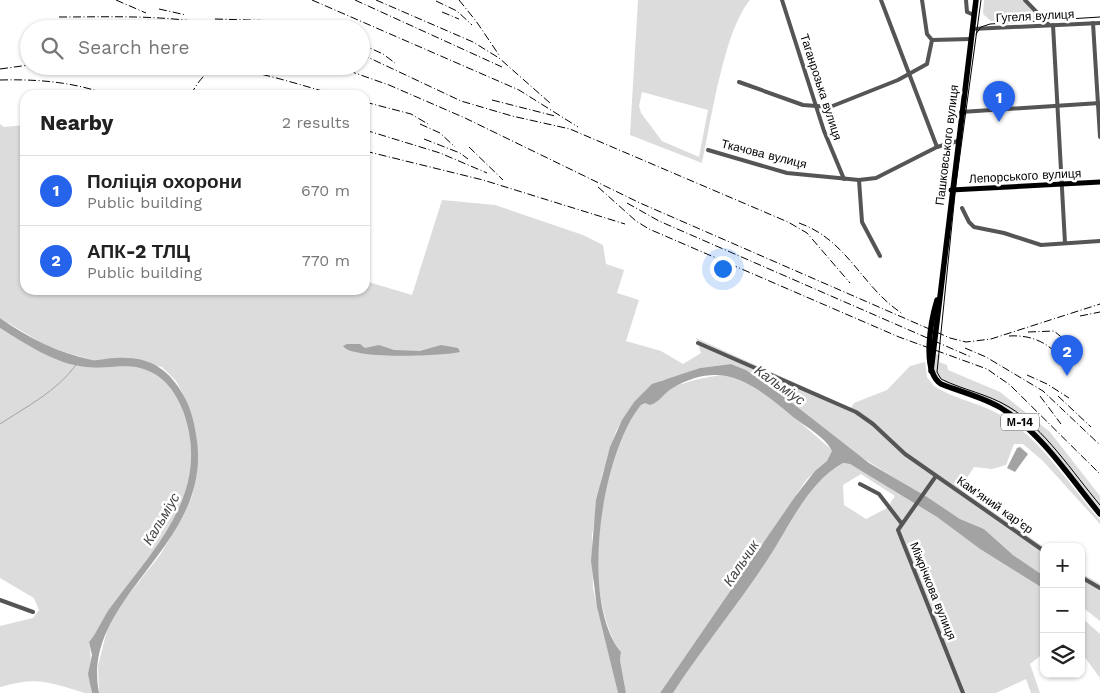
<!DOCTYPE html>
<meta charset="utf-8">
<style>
:root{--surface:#fff;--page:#f2f2f2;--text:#222;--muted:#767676;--line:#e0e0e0;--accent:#2563eb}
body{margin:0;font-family:"Work Sans",sans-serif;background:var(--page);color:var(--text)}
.controls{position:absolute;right:15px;bottom:15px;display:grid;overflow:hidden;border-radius:10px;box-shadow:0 1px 4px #0004}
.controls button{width:45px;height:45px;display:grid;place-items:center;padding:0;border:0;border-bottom:1px solid var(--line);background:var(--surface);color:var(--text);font:25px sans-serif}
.you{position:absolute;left:722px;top:268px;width:18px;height:18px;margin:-12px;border:4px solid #fff;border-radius:50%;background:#1a73e8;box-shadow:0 0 0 8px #1a73e833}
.badge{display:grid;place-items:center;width:32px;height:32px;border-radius:50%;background:var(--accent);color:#fff;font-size:16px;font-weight:700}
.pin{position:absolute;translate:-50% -41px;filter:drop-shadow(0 1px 2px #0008)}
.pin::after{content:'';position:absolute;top:26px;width:18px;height:15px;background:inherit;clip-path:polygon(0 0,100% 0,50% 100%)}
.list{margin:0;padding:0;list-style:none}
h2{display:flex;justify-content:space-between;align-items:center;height:65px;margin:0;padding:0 20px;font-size:21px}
h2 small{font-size:16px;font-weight:400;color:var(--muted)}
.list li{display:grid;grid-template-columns:32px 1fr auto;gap:15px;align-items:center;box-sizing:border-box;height:70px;padding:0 20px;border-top:1px solid var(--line)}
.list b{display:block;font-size:19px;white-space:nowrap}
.list p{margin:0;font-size:16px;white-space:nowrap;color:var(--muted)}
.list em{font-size:16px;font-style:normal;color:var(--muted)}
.icon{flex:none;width:28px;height:28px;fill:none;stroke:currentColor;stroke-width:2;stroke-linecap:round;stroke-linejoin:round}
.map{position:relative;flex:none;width:1100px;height:693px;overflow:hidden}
.search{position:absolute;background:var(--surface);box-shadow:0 1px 4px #0004;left:20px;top:20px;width:350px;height:55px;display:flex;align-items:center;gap:12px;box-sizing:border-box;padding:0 18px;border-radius:28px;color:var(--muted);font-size:19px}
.panel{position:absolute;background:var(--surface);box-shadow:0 1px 4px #0004;left:20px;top:90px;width:350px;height:205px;border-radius:15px}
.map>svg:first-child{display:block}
</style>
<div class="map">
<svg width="1100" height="693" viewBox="0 0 1100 693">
<rect width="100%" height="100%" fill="#fff"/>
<!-- green -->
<g fill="#dcdcdc" fill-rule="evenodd">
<path d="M638,0H750C724,30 711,122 702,163L630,135ZM642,92L708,110L699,157L662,141L641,113L639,106Z"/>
<path d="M984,0H1023L1040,19L991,21L983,14Z"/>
<path d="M0,124L4,127L25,125V290H365V281L412,295L442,200L495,205L583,235L603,245L606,264L624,270L617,293L639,300L626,341L661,351L683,364L701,353L696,338L851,408L854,403L887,390L910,366L925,362L927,377L934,386C955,400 982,403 1004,417C1043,442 1069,485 1100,520V524L1043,461L1023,444H1014L1006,465L992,469L974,467L960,489L1044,547V576L1013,555L984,529L960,519L858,455L791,402L746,370L731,364L700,368L671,379L662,380L634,402L616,431L602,475L592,535L593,588L618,693H99L98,666L108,626L114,613L160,555L181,520L192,496L197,474L187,402L176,381L162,367L115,358L95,361L68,353L45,345L0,318Z"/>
<path d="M0,328C26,344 55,363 86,367C106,370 127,362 146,370C165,377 176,393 183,411C212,491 158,545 113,604C103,616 99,630 89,642C93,660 88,673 92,693H85C48,682 38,676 0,687V626L33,618L39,610L34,598L0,578Z"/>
<path d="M935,354L940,355L939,362L947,365L948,370L1000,392L1050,432L1100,496V509C1078,483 1042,433 1015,416C988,398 954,397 933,371Z"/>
<path d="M722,375L738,377L772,398L833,451L827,461L807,479L660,693H626L620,660L621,652C605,633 597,586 597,561C598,522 611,432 641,405C660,388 697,378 722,375Z"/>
<path d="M843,463L850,464L937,517L980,549L1044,589V653L1030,664L1040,693H1031L1026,679L996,693H673C703,647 738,605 768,559C789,527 808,482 843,463ZM861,474L895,496L887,508L866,519L844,505L843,485Z"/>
<path d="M1081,573L1100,584V621L1081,606Z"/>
<path d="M1081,617L1100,634V678L1081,652Z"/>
</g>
<!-- water -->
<g fill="#a3a3a3">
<path d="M0,318C28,338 59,353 92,360C100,361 107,358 115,358C149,356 169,368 185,398C192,411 195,427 197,441C211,548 80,597 99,693H92L88,674L92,655L89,642C99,630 103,616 113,604C157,545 212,491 183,411C176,393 165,377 146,370C127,362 106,370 86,367C55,364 26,344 0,328Z"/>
<path d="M347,344H360L365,348L379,345L394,350L420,351L441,345L458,348L460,352C444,356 351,360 343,346Z"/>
<path d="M731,364L746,370L791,402L869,463L927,497L960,519L984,529L1013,555L1044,576V589L980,549L937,517L850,464L843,463C808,482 789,527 768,559C738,605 703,647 673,693H660L794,498L815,471L827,461L832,451C826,437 804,426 792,416C753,384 723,358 671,389C663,394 660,402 650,405L645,403L641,405C601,453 579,602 621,652L620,660L626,693H618L597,607L591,561L596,500L610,447L622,420L634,402L652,384L700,368Z"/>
<path d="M1020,447L1028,454L1015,472L1007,468L1017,448Z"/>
</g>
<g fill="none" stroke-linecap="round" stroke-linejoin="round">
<!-- stream -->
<path stroke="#a3a3a3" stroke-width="1" d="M0,424C27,406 56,392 76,365"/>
<!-- minor -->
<g stroke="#555" stroke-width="4">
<path d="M782,0L824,131L844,179"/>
<path d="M881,0L937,147"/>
<path d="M922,0L927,34L932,40"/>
<path d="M966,0L967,12L974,15"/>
<path d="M1025,0L1049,25"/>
<path d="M1093,23L1100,137"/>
<path d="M1053,25L1065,243"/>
<path d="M972,29L1100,23"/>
<path d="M932,40L971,39"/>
<path d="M739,82L803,105L830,107L898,80L927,64L932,40"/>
<path d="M961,112L1100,103"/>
<path d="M708,150L787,173L859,180L876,178L937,147L958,141"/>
<path d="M859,180L862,222L880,256"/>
<path d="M962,208L969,222L974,227L1004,233L1041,245L1100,241"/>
<path d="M698,343L856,412L873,424L905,454L1044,551"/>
<path d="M936,476L898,530L963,693"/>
<path d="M860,484L879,494L902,524"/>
<path d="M1081,577L1100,588"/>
<path d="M0,600L33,612"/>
</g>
<!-- major -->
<path stroke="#000" stroke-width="5" d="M951,190L1100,182"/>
<!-- highway -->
<g stroke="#000" stroke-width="5.5">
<path d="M937,300C931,320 921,371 941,384C961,392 983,397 1001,408C1042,433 1070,478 1100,514"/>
<path d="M931,371L976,0"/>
</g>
<!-- tram -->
<g stroke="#000" stroke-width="1">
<path d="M981,0L956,184L937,372L941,379C963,390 988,394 1009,407C1044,428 1073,473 1100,505"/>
<path d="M976,34L981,27L990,24L1100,17"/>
</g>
<!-- rail -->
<g stroke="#000" stroke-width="1" stroke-dasharray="8 2.5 1 2.5" stroke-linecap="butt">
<path d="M116,0L146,13"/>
<path d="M312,0L519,90L578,127"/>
<path d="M355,0L502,67"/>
<path d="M376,0L473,42L499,58L550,103"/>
<path d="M459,0L476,21L499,55"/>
<path d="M436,1L457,11L472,25"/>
<path d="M159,9L186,15"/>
<path d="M442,12L459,19"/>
<path d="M59,17C118,17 176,14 234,29"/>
<path d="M215,19L279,21L303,29"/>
<path d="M361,44L383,54L395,63"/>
<path d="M361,54L461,101L512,116L570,129L788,222L807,233L850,283"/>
<path d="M321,66L341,72"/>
<path d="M335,66L389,85L465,118L640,203L950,338L966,342L991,339L1100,304"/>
<path d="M0,69L29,65"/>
<path d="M0,80C38,79 74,82 109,95"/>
<path d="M191,95C195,86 204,73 213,70C234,62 312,89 337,95"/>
<path d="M492,100L555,116"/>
<path d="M365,102L411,114L428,124"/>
<path d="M420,124L440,133L455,147"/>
<path d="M365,130L440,153L487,173"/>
<path d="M424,139L460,153L468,159"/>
<path d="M469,147L503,180"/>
<path d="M365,151L483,180L625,224"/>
<path d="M598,187L636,221L649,229L899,337L987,369L1010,385L1100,474"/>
<path d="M627,203L659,221L971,357"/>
<path d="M799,223C848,240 862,288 903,314"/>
<path d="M1080,316L1100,312"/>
<path d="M1028,332L1054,331L1065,340"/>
<path d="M1009,336C1026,335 1041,339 1054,351"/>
<path d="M965,348L986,357L1043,391L1100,445"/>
<path d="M1027,375L1047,384L1069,398"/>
<path d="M1040,396L1061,424"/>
<path d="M1058,396L1091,427"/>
</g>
</g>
<g text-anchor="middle" stroke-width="5" stroke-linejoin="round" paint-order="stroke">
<!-- shield labels -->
<rect fill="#fff" stroke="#4c4c4c" stroke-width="1" x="1001" y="413.5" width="38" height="17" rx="4"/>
<g font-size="11" font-weight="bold" fill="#000">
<text x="1020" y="426">М-14</text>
</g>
<!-- street labels -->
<g font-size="12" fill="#000" stroke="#fff">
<text transform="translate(1035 16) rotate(-3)" y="4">Гугеля вулиця</text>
<text transform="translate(821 87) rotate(72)" y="4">Таганрозька вулиця</text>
<text transform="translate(947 145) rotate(-83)" y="4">Пашковського вулиця</text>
<text transform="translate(764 154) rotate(14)" y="4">Ткачова вулиця</text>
<text transform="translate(1025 176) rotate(-3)" y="4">Лепорського вулиця</text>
<text transform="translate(995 505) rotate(35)" y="4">Кам'яний кар'єр</text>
<text transform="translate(933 591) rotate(68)" y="4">Міжрічкова вулиця</text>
</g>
<!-- water labels -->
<g font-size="14" font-style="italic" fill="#444" stroke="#fff">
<text transform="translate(780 385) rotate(35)" y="5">Кальміус</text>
<text transform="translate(161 519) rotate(-59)" y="5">Кальміус</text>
<text transform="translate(741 563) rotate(-56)" y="5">Кальчик</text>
</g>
</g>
</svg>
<div class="controls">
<button>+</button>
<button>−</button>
<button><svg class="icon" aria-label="layers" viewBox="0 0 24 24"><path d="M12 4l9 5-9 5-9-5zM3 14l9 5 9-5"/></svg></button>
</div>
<div class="you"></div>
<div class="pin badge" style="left:999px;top:122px">1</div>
<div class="pin badge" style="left:1067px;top:376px">2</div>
<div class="search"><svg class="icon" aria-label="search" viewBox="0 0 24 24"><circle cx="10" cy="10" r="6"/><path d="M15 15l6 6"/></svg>Search here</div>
<section class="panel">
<h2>Nearby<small>2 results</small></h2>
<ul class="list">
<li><span class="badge">1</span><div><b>Поліція охорони</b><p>Public building</p></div><em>670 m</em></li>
<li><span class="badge">2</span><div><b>АПК-2 ТЛЦ</b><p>Public building</p></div><em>770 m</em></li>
</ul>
</section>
</div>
